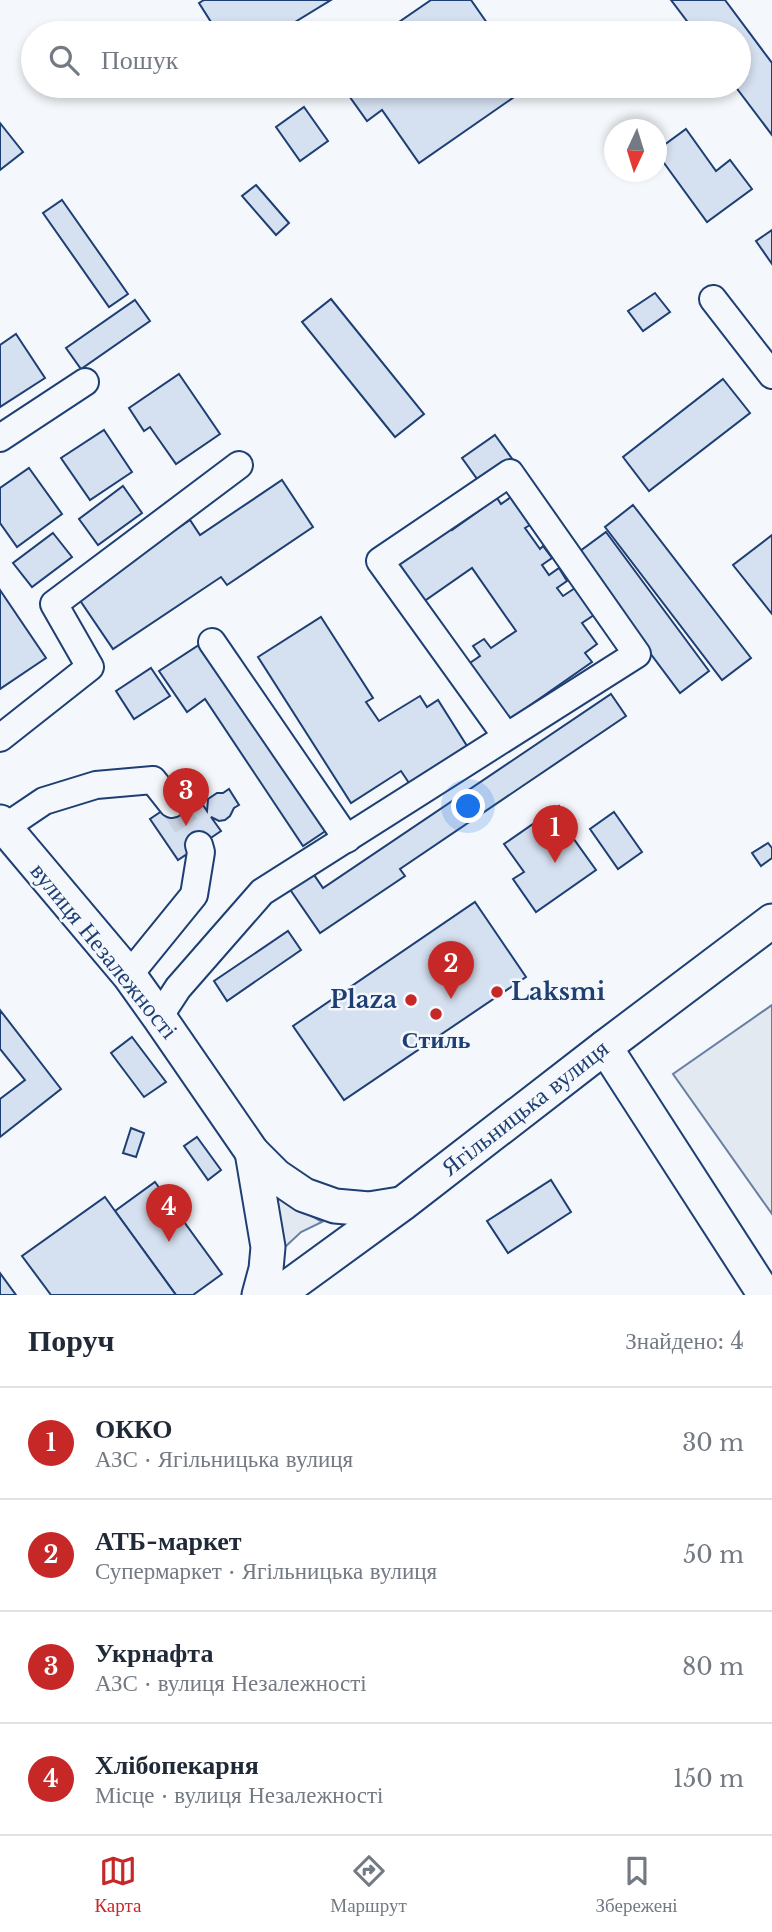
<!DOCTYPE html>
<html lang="uk">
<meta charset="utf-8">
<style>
:root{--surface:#fff;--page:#f2f2f3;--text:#1f2937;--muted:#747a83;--line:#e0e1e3;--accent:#c62828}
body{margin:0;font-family:"Libre Baskerville",serif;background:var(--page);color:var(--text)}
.compass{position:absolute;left:604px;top:119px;width:63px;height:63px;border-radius:50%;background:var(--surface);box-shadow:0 4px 10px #0003;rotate:184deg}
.you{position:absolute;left:469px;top:807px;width:24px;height:24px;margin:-18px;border:5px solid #fff;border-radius:50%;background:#1a73e8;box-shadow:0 0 0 10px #1a73e833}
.badge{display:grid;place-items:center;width:46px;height:46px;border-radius:50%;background:var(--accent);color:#fff;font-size:23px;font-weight:700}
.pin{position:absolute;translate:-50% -58px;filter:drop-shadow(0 2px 4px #0008)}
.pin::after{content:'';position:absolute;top:37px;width:24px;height:21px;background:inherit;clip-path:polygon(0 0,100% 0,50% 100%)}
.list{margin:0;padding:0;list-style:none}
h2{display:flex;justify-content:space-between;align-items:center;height:91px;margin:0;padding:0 28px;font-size:30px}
h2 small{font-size:23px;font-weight:400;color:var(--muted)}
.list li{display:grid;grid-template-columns:46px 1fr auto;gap:21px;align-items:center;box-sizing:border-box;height:112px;padding:0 28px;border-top:2px solid var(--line)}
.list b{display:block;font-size:26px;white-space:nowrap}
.list p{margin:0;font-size:23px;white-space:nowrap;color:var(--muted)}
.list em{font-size:23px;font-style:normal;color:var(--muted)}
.icon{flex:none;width:38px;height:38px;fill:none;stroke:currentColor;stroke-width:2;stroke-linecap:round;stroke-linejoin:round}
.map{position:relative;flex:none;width:772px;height:1295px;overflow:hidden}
.search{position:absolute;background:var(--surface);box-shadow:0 4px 10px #0003;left:21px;right:21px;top:21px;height:77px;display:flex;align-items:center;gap:18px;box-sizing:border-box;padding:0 24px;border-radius:38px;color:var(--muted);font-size:26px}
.sheet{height:539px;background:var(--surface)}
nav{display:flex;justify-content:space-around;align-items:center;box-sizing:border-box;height:98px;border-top:2px solid var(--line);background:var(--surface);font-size:19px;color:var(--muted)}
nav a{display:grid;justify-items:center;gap:4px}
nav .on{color:var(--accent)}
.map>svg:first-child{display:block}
</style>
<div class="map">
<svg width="772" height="1295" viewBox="0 0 772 1295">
<rect width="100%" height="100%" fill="#f4f7fb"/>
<!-- green -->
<g fill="#e3e9f0" stroke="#687fa3" stroke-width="2">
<path d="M772,1005V1214L673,1074Z"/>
<path d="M275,1195L322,1222L301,1232L285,1247Z"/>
</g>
<!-- building -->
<g fill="#d5e0f0" stroke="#1d3f73" stroke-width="2">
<path d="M204,0H331L277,33H218L199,3Z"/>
<path d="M431,0H471L494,33H383Z"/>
<path d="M671,0H725L772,63V135L735,86H739V33H696Z"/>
<path d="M342,86H530L419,163L382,110L367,121Z"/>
<path d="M304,107L328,141L300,161L276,127Z"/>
<path d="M0,123L23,152L0,170Z"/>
<path d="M686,129L716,171L730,160L752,189L707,222L656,152V151Z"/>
<path d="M256,185L289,223L276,235L242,196Z"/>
<path d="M62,200L128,294L109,307L43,213Z"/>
<path d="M772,230V264L756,241Z"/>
<path d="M655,293L670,312L643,331L628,311Z"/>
<path d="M331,299L424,414L395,437L302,322Z"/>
<path d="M135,300L150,321L81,369L66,348Z"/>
<path d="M16,334L45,378L0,407V345Z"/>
<path d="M179,374L220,434L176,464L150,427L144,431L129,408Z"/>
<path d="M723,379L750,413L649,491L623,457Z"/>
<path d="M104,430L132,472L90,500L61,458Z"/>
<path d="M495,435L513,460L480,483L462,458Z"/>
<path d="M29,468L62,514L17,547L0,523V488Z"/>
<path d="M282,480L313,527L227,585L221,577L113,649L77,596L190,520L200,535Z"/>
<path d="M123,486L142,513L98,545L79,519Z"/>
<path d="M511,497L530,525L525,528L540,549L543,546L552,558L542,565L549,575L559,568L567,581L557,588L563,596L578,586L597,613L582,623L597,644L585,653L592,662L506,722L467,665L480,656L473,646L484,639L491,648L516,631L472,568L423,602L394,560L448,523L452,530L497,498L501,504Z"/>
<path d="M633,505L751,658L722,680L605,527Z"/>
<path d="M606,532L709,671L680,693L576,554Z"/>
<path d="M53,533L72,557L32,587L13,563Z"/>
<path d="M772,535V614L733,565Z"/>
<path d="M0,590L46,658L0,689Z"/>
<path d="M321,617L373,698L366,702L379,721L420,696L427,707L438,700L467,746L409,783L401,771L351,803L258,657Z"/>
<path d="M202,643L327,830L303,846L205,699L187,712L159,671Z"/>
<path d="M151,668L170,696L134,719L116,691Z"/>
<path d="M611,694L626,716L400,869L405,876L320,933L289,888L312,872L323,888Z"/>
<path d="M229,789L239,805L234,808L230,816L225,820L219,821L211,817L221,831L178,860L150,819L193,790L207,811L208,799L217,793H223Z"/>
<path d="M559,806L574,828L552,843L556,850L573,838L596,870L536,912L513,879L524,872L504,844Z"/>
<path d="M614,812L642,852L618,869L590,829Z"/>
<path d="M768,843L772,848V858L761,866L752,853Z"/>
<path d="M475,902L526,977L344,1100L293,1026Z"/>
<path d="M288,931L301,950L227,1001L214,981Z"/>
<path d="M0,1010L61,1089L0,1137V1099L25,1080L0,1049Z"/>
<path d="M132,1037L166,1082L144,1097L111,1053Z"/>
<path d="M131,1128L144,1133L136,1157L123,1153Z"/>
<path d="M197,1137L221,1170L208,1180L184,1146Z"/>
<path d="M551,1180L571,1212L508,1253L487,1221Z"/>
<path d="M155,1182L222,1274L193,1295H176L115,1211Z"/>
<path d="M105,1197L115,1211L176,1295H51L22,1256Z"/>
<path d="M0,1273L16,1295H0Z"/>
</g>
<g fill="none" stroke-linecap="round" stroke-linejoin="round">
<!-- minor-tunnel -->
<path stroke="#c9d2e0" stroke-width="26" stroke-dasharray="26 13" stroke-linecap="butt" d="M172,804L199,845"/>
<defs>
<g id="minor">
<path d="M713,299L772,375"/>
<path d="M0,438L85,382"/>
<path d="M212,642L347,839"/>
<path d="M0,738L90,667L54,604L239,465"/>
<path d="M4,828L44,801L96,785L153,780L172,804"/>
<path d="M129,975L194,895L201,852L199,845"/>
<path d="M159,1017L178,988L262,892L637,654L510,473L380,561L506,736"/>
</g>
<g id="major">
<path d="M0,822L129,975L159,1017L252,1152L276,1176L304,1195L335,1206L369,1209L400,1204"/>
<path d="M605,1047L765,1295"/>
<path d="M252,1152L268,1247L266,1269L259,1295"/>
<path d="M277,1295L402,1204L605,1047L772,921"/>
</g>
</defs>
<!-- minor casing -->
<use href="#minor" stroke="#1d3f73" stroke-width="30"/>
<!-- major casing -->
<use href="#major" stroke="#1d3f73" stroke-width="37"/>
<!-- minor -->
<use href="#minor" stroke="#f4f7fb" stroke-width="26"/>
<!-- major -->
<use href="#major" stroke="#f4f7fb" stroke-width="33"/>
</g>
<!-- markers -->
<g fill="#c62828" stroke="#f4f7fb" stroke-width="2.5">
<circle cx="497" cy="992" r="7"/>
<circle cx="411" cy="1000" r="7"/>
<circle cx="436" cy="1014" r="7"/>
</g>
<g text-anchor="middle" stroke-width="5" stroke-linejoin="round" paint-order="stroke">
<!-- street labels -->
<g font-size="24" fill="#1d3f73" stroke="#f4f7fb">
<text transform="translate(104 951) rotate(51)" y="8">вулиця Незалежності</text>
<text transform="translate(525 1108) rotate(-38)" y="8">Ягільницька вулиця</text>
</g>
<!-- poi labels -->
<g font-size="24" font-weight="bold" fill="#1d3f73" stroke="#f4f7fb" text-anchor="start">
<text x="511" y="1000">Laksmi</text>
<text x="397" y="1008" text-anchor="end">Plaza</text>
<text x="436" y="1048" text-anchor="middle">Стиль</text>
</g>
</g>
</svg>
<svg class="compass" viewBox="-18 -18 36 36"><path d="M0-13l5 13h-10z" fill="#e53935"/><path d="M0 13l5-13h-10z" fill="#747a83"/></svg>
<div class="you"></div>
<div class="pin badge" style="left:555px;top:863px">1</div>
<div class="pin badge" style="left:451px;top:999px">2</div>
<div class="pin badge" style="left:186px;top:826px">3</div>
<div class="pin badge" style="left:169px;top:1242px">4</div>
<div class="search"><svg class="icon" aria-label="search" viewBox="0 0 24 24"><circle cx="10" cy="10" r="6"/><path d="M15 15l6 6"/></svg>Пошук</div>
</div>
<section class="sheet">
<h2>Поруч<small>Знайдено: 4</small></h2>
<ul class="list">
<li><span class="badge">1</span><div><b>ОККО</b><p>АЗС · Ягільницька вулиця</p></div><em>30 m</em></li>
<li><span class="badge">2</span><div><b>АТБ-маркет</b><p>Супермаркет · Ягільницька вулиця</p></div><em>50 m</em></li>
<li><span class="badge">3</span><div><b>Укрнафта</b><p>АЗС · вулиця Незалежності</p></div><em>80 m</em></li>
<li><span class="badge">4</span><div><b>Хлібопекарня</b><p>Місце · вулиця Незалежності</p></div><em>150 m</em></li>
</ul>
</section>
<nav>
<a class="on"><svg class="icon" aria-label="map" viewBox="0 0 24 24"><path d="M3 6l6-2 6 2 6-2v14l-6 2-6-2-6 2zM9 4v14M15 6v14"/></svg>Карта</a>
<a><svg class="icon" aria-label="directions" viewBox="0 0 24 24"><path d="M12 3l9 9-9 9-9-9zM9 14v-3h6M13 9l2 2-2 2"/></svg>Маршрут</a>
<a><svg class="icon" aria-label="saved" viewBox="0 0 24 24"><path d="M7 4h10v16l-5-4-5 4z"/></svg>Збережені</a>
</nav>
